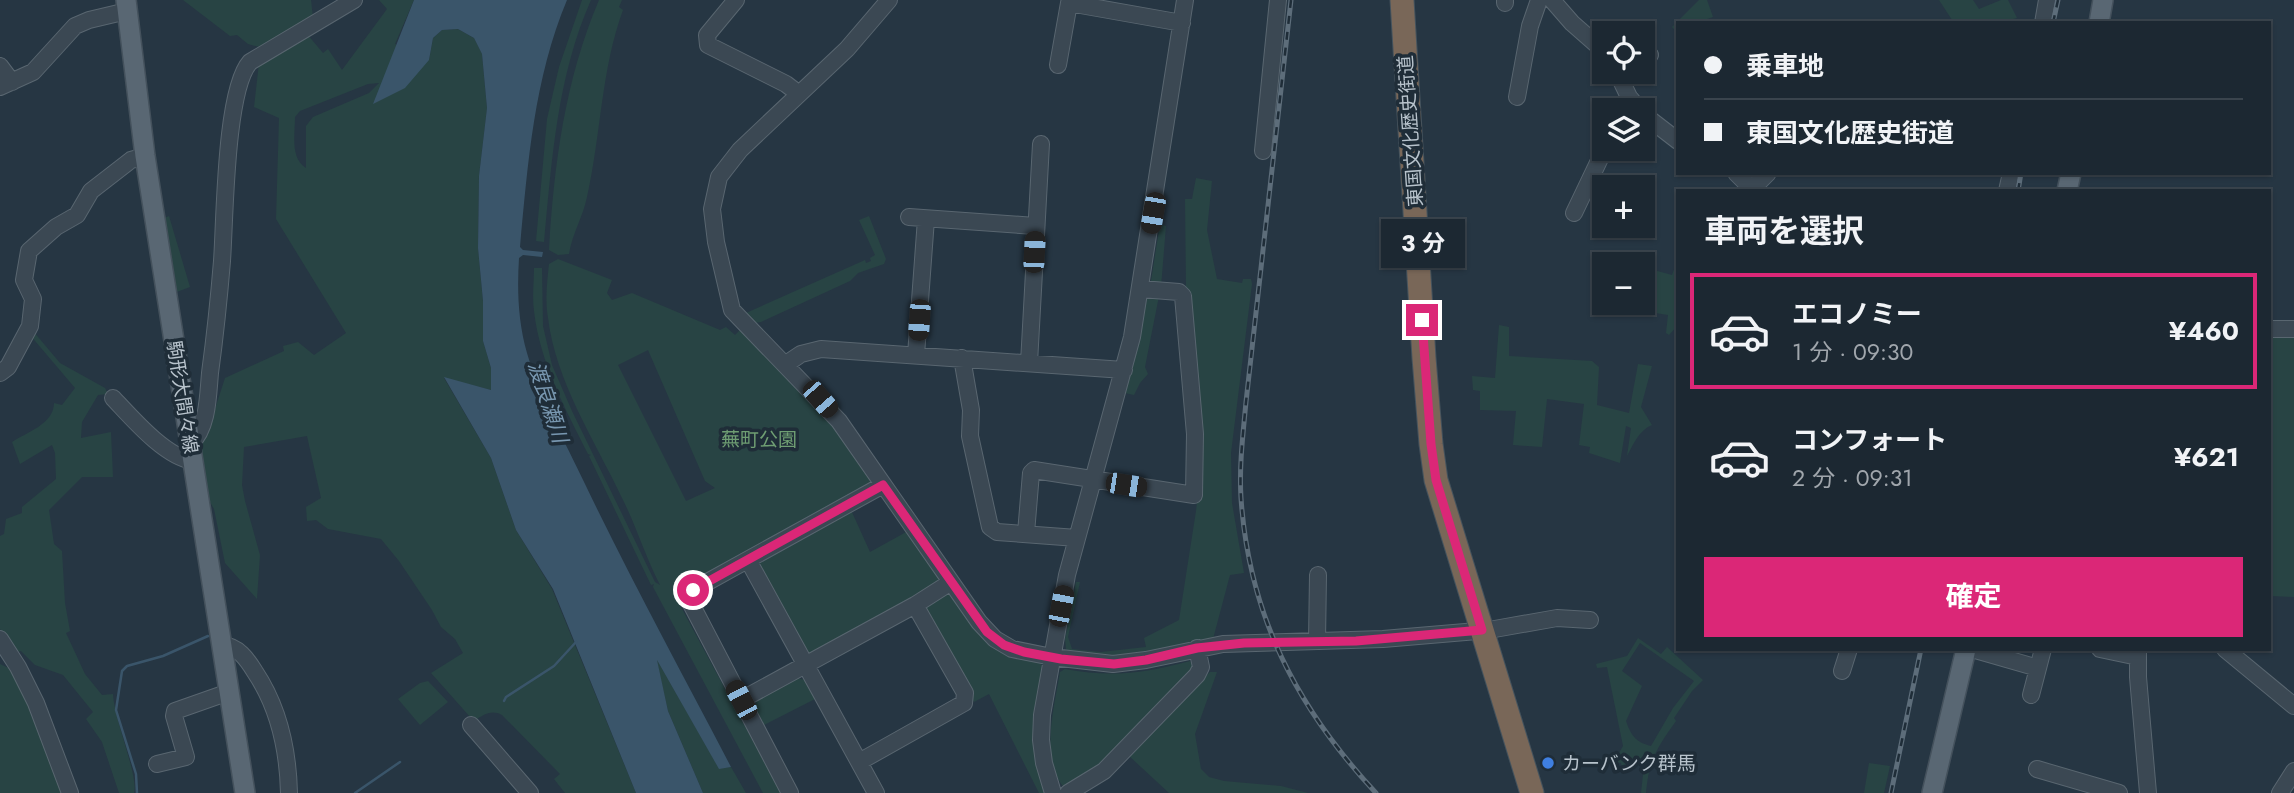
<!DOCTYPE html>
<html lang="ja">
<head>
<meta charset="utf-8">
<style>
  body { margin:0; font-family:Jost,"Noto Sans JP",sans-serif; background:#25303a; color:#f1f3f6; height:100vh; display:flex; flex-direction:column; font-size:26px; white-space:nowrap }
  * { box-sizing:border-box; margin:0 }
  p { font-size:23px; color:#a0a6ac }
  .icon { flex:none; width:38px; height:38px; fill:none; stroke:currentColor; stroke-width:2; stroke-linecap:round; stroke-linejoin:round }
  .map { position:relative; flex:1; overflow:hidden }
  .side { position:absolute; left:1676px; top:189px; width:595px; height:462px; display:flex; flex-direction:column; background:#1c2832; border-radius:0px; box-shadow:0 2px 5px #0004,0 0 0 2px #3a444d }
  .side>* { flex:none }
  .guide { position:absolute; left:1676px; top:21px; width:595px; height:154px; border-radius:0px; box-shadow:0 2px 5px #0004,0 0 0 2px #3a444d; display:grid; align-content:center; height:154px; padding:0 28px; background:#1c2832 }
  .fabs { position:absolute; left:1592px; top:21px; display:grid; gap:14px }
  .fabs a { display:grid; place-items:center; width:63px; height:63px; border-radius:0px; background:#1c2832; box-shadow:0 2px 5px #0004,0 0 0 2px #3a444d; font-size:35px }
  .end { position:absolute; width:32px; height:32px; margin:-16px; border:9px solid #db2777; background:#fff; box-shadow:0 0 0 4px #fff }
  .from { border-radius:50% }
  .bubble { position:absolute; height:49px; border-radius:0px; background:#1c2832; box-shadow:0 2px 5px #0004,0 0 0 2px #3a444d; font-size:23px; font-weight:700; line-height:49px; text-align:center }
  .car { position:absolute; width:21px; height:42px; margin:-21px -10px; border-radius:9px; box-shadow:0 0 5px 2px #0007; background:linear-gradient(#222 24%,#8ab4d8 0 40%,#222 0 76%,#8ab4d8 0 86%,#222 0) }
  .guide b { display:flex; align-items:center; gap:24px; height:66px; font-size:26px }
  .guide b+b { border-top:2px solid #3a444d }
  .guide i { width:18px; height:18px; background:#f1f3f6 }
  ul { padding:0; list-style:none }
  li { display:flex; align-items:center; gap:21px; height:116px; margin:0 14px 10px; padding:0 14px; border:4px solid transparent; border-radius:0px }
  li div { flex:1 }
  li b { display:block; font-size:26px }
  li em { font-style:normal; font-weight:700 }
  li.selected { border-color:#db2777 }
  li>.icon { width:63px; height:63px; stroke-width:1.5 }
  h2 { padding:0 28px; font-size:32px; line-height:84px }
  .cta { display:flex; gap:14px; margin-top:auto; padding:14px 28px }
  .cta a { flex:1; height:80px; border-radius:0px; background:#db2777; color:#fff; font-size:28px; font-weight:700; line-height:80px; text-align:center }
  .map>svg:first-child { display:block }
</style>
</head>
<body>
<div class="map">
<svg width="2294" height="793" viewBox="0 0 2294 793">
  <rect width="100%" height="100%" fill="#263643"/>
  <path fill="#284444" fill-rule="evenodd" d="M183 0H311L313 18 263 48 248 44 237 35 230 36Z
    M379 0H414L395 44 429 60 433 38 442 30 458 29 474 38 482 54 487 108 479 176 478 248 483 301V341L491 368V390L444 378 491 458 516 530 552 589 636 793H565L554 779 560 774 502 715C491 709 483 715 474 721L471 718 431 673 463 653 455 639 441 627 432 610 399 561 381 539 328 529 316 520 307 521 306 507 321 498 307 436 244 447 242 485 245 501 260 555 257 599 225 563 214 509 207 497 200 452 209 415H213L225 378 284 351 283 346 298 342 314 355 346 333 276 219 279 118 254 107 259 63 307 34 323 53 328 49 342 70 387 9ZM379 83 369 93 313 117 306 126V168C290 158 295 135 295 117L300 111 368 84Z
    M582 0H591C557 77 552 159 544 242L536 241 547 119 559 67Z
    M599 0H622L619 7 623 10C601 70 601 135 587 197 583 217 572 234 569 254L558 255 549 250C554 164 565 80 599 0Z
    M1699 0H1707L1713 17 1695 23H1678L1677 33 1672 27Z
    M1939 0H1973L1979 9 2001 0H2008L2017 18 1998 23H1954Z
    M1196 178 1212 181 1207 230 1217 279 1242 283 1243 279H1251L1252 284 1231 453 1232 503 1244 573 1230 575 1213 639 1127 656 1069 652 1066 649 1065 639 1076 582H1080L1068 637 1072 649 1101 652 1146 647 1144 638 1179 620 1196 511 1200 474 1186 288 1185 199H1192Z
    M169 216 190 287 174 293 162 219Z
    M869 216 886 259 884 264 858 273 850 281 761 322 755 323 746 313 865 260 866 263 871 261 870 258 875 255 859 220Z
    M1160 224 1166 226 1161 287H1150Z
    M1601 256 1632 264H1605V303H1643V267L1672 275 1678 258V325L1669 335 1666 333 1668 315 1599 304Z
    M558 259 612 280 607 293 612 300 632 293 720 330 726 327 735 335 740 330 822 409 873 479 871 486 674 594 781 793H763L653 587 654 584 651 585 589 456 591 455 588 454C565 408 540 363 534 311 532 297 534 282 534 268H542L543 326 552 365 572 411 655 582 660 585C645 556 636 525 621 496 594 439 556 382 548 318 545 300 547 282 549 264ZM648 350 705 481 715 488 686 501 618 365Z
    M1148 295 1159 296 1145 367 1148 374 1140 383 1134 395 1125 393Z
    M1499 325 1509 327V356L1592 361 1599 367 1597 405 1629 413 1638 364 1652 366 1641 407 1652 425C1639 430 1633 445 1627 456L1631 428 1626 426 1620 463 1589 453 1590 447 1579 445 1584 404 1547 399 1542 447 1513 445 1516 411 1480 410V391L1473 390 1472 376 1495 378Z
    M33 331 60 363 105 388 108 394 98 395 82 422 81 438 111 432 113 477H82L49 510 54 544 62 551 65 603 70 631 66 633 85 674 102 695 113 694C114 719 139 777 134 793H119L102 742 86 719 93 712 63 675 35 665 21 651 14 653 0 629V536L4 534 6 519 22 513V507L56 479 55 453 52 445 20 464 12 442C27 432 54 424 54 403L62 405 75 388 30 335Z
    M2270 336 2294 337V597L2270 596Z
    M851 510 870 552 908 531 940 576 939 584 812 654 805 652 759 567 761 560Z
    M946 593 953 596 979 632 1038 660 1044 668 1045 793H1039L989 694 974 702 925 612 926 604Z
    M1638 638 1661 654 1667 647 1703 680 1692 691 1674 718 1676 721C1656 749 1649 760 1646 793H1641L1644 765 1622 768 1621 763 1613 762 1612 755 1619 753 1623 746 1607 667 1597 668 1596 664 1627 656ZM1640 643 1694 681 1673 708 1651 746C1635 742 1631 735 1626 721L1642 686 1622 671Z
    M656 658 719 768 731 767 746 793H703L668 711Z
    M1190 661 1195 669 1099 767 1065 787 1062 785C1040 757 1055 704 1060 672L1065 669C1112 678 1145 673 1190 661Z
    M0 664 17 672 65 793H0Z
    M1210 672H1217L1195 734 1201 769 1209 777 1224 781 1281 786 1308 793H1169L1128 755Z
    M797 678 805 680 815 699 764 725 755 708 756 701Z
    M428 681 448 702 420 725 398 699 420 683Z
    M1869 763 1890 766 1884 793H1864Z"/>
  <path fill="#3a556a" d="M414 0H567C534 79 528 162 520 247L523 250 543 252 542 257 523 255 519 258C517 290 518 322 527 353 540 399 565 441 585 484 631 580 682 673 731 767L719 769 657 660 668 711 703 793H636L553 589 516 530 491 458 444 377 491 390V368L483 341V301L478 248 479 176 487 108 482 54 474 38 458 29 442 30 433 38 429 60 405 88 373 104Z"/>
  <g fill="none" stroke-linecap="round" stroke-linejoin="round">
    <path stroke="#3a556a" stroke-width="2.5" d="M504 701 506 697 554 666 576 642
      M137 793 136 774 116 710 122 671 127 666 163 656 208 636
      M355 793 400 762"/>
    <g stroke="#596670" stroke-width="18">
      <path id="minor" d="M736 0 707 35 708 45 786 84 799 94
        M889 0 847 49 740 150 719 177 712 209 716 242 732 310 839 421 979 622 995 639 1012 649 1052 657 1113 664 1146 660 1223 644 1383 639 1489 630 1557 618 1590 620
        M1505 0V3
        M1552 0 1572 23 1605 52
        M2043 23 2047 0
        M1643 59 1650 55
        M1058 65 1069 3 1182 23
        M0 66 12 82
        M1617 72 1629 97 1640 110
        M0 87 33 72 75 26 89 20 127 11
        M1517 97 1530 26 1539 0
        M1643 114 1678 141
        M1263 151 1278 0
        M1736 173 1754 191
        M1752 189 1768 173
        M2007 191 2011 173
        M1574 213 1605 148
        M909 217 1035 226
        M2270 329H2294
        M916 355 926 219
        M962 358 971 410 970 436 990 527 997 532 1077 538
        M1029 363 1041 144
        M786 364 801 354 821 349 1124 370
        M0 373 8 367 30 326 33 299 24 280 29 251 56 227 77 215 91 191 131 160 145 156
        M113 398C132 418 165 457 193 461
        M191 443C208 428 208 395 210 373 215 336 219 298 222 261 225 220 225 90 250 62L354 0
        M1026 533 1031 473 1034 470 1194 495 1195 434 1183 296 1179 292 1141 289
        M748 560 876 793
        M0 639 18 667 36 703 70 793
        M1317 641 1318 575
        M222 645C238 646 247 659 255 672 279 708 288 749 289 793
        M1972 649 2038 668
        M2100 649 2138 657
        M2138 649V677L2148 793
        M2225 649 2294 706
        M1842 671 1849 649
        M2031 695 2043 649
        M741 700 915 605 951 582
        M471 725 530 793
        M859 762 964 703 965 693 915 605
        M157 764 186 757 174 716 175 711 229 692
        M2037 769 2119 793
        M790 793 688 598 693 590 883 485
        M1053 793 1044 763 1041 740 1042 715 1067 575 1132 337 1185 0
        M1068 793 1104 771 1197 675 1201 667 1197 648
        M2280 793 2294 771"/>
    </g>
    <g stroke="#44515c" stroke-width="22">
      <path id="major" d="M126 0 145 156 245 793
        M2099 23 2103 0
        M2067 191 2071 173
        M1932 793 1966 649"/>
    </g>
    <g stroke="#45535d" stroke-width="25">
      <path id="highway" d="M1402 0 1424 358 1431 444 1436 480 1532 793"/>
    </g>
    <use href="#minor" stroke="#3b4853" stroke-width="16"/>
    <use href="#major" stroke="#596773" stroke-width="19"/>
    <use href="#highway" stroke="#796758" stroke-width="23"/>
    <g stroke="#5d6d7a" stroke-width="5">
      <path id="rail" d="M1291 0 1246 402C1243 434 1239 466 1241 498 1249 616 1297 708 1376 793
        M2053 23 2058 0
        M2018 191 2021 173
        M1891 793 1921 649"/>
    </g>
    <use href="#rail" stroke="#1f2d38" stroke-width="2.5" stroke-dasharray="8" stroke-linecap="butt"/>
  </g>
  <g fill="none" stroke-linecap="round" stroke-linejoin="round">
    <path stroke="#db2777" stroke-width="9" d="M693 590 883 485 987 632 1004 645 1024 652 1061 659 1114 664 1146 660 1197 648 1244 643 1356 641 1482 630 1436 480 1431 444 1422 320"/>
  </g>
  <circle fill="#3f7fe0" stroke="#1f2d38" stroke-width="2.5" cx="1548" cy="763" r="7"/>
  <g text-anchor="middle" stroke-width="7" stroke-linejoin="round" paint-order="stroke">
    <g font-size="19" fill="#b8c3cc" stroke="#1f2d38">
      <text transform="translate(1410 131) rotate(-94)" y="7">東国文化歴史街道</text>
      <text transform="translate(183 397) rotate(81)" y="7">駒形大間々線</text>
    </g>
    <g font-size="19" fill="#6f9e73" stroke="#1f2d38">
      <text x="759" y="446">蕪町公園</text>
    </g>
    <g font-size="19" fill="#b8c3cc" stroke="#1f2d38" text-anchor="start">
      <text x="1562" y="770">カーバンク群馬</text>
    </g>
    <g font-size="21" font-style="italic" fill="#7897b0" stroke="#1f2d38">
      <text transform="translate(548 402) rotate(72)" y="7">渡良瀬川</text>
    </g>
  </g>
</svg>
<div class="fabs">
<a><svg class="icon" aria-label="locate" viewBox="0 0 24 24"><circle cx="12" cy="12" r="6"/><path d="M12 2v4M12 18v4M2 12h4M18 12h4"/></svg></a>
<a><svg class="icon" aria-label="layers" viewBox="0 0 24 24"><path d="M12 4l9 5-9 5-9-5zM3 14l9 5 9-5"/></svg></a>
<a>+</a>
<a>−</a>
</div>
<i class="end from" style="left:693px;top:590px"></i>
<i class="end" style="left:1422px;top:320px"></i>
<div class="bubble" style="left:1381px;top:219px;width:84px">3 分</div>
<i class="car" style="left:1153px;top:213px;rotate:190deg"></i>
<i class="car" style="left:1034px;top:252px;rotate:3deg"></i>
<i class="car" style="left:919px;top:320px;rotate:184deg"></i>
<i class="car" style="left:820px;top:399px;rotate:139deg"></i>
<i class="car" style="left:1126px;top:485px;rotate:99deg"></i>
<i class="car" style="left:1061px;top:606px;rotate:11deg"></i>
<i class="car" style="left:741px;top:700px;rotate:332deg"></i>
<div class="guide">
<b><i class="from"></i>乗車地</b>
<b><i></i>東国文化歴史街道</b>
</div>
<section class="side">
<h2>車両を選択</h2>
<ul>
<li class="selected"><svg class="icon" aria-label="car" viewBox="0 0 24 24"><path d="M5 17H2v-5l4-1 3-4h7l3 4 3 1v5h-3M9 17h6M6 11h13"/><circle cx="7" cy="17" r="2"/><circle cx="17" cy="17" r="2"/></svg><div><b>エコノミー</b><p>1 分 · 09:30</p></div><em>¥460</em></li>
<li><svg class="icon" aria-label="car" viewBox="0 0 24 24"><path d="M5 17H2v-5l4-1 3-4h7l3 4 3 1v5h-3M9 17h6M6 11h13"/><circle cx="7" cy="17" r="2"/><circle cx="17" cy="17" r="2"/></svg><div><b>コンフォート</b><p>2 分 · 09:31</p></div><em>¥621</em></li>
</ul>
<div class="cta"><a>確定</a></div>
</section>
</div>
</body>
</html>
